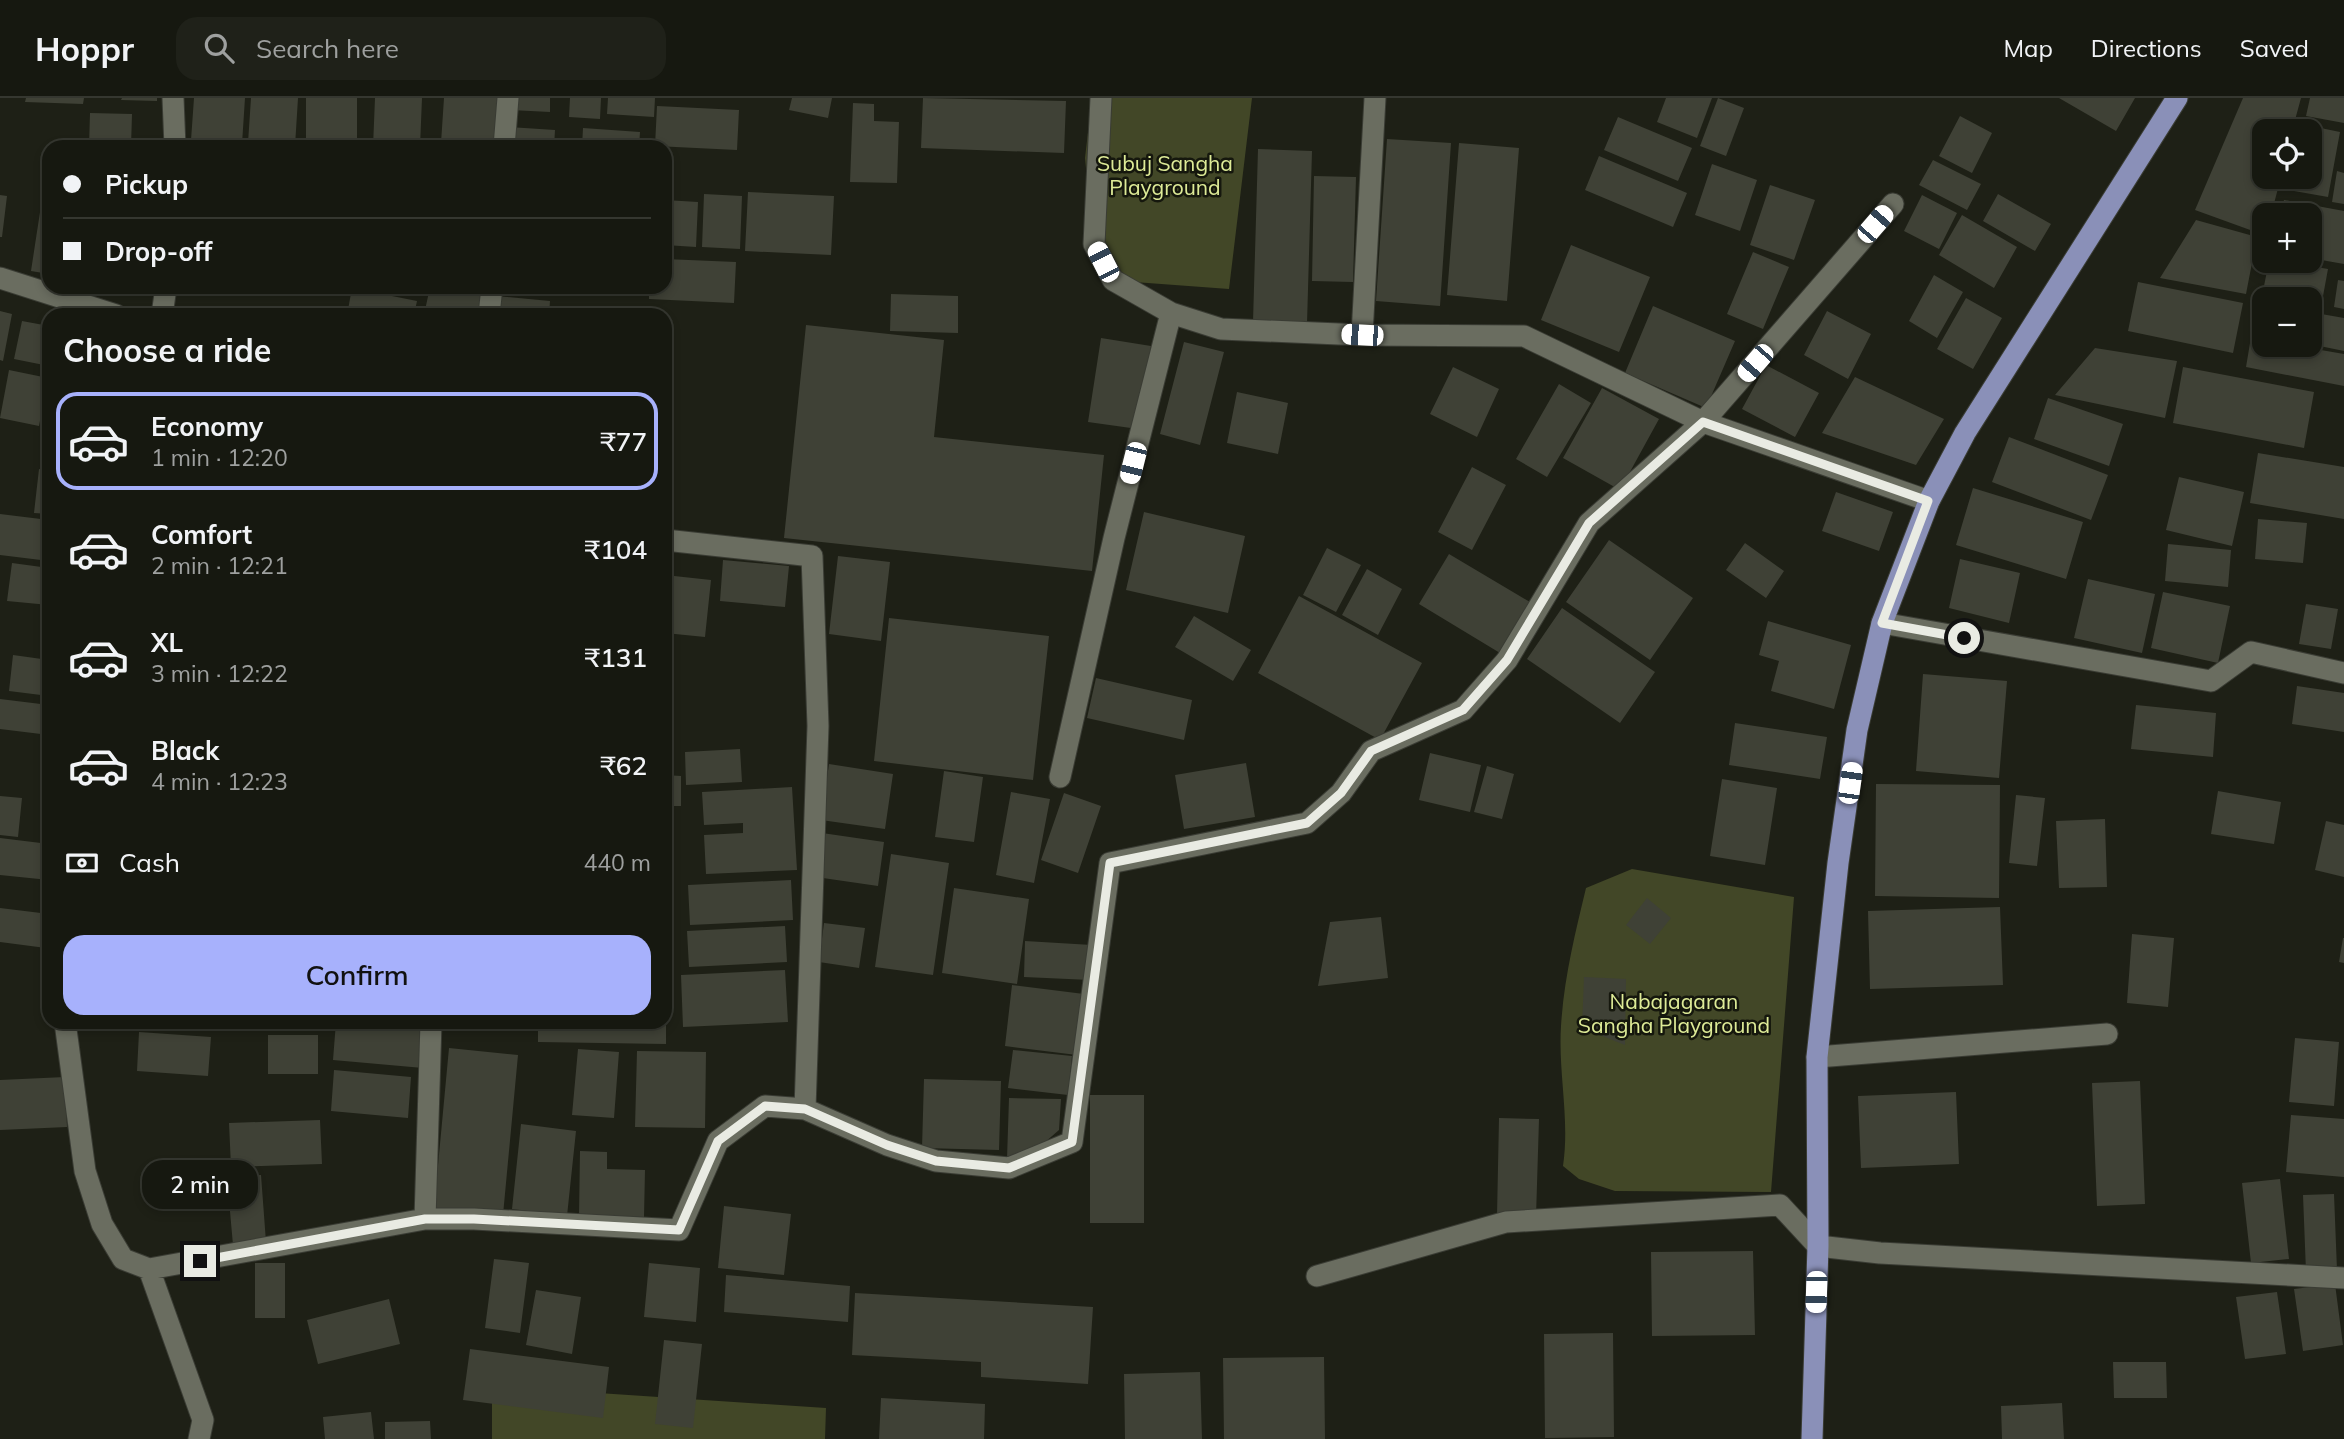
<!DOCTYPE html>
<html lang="en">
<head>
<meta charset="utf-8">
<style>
  body { margin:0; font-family:Mulish,sans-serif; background:#1f2119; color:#f1f3f6; height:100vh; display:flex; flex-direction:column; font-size:26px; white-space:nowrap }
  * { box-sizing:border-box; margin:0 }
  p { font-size:23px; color:#9ea09f }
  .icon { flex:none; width:38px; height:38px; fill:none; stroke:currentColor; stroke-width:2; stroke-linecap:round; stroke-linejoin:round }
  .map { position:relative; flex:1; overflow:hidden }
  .side { position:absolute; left:42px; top:210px; width:630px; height:721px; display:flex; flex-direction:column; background:#161810; border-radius:21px; box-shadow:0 4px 10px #0003,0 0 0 2px #353730 }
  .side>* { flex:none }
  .banner { position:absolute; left:42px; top:42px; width:630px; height:154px; border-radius:21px; box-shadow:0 4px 10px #0003,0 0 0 2px #353730; display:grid; align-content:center; height:154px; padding:0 21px; background:#161810 }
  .controls { position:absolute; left:2252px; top:21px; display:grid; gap:14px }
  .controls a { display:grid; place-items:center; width:70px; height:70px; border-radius:14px; background:#161810; box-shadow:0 4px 10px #0003,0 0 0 2px #353730; font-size:35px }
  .end { position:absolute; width:32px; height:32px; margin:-16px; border:9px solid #e9ebe3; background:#111; box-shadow:0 0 0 4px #111 }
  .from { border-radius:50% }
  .bubble { position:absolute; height:49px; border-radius:21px; background:#161810; box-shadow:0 4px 10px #0003,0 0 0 2px #353730; font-size:23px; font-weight:600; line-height:49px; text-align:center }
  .car { position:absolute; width:21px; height:42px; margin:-21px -10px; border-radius:9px; box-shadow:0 0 5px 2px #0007; background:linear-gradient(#fff 24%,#345 0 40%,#fff 0 76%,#345 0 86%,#fff 0) }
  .banner b { display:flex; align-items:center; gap:24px; height:66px; font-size:26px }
  .banner b+b { border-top:2px solid #353730 }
  .banner i { width:18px; height:18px; background:#f1f3f6 }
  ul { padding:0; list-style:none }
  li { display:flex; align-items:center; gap:21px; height:98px; margin:0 14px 10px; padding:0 7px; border:4px solid transparent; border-radius:21px }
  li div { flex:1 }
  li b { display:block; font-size:26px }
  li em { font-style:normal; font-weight:600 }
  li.selected { border-color:#a7b1fc }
  li>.icon { width:63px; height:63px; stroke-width:1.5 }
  h2 { padding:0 21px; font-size:32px; line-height:84px }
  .pay { display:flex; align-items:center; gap:18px; height:77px; padding:0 21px; font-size:26px }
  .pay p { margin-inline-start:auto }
  .button { display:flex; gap:14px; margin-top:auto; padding:14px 21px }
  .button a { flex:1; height:80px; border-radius:21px; background:#a7b1fc; color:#111; font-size:28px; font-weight:600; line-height:80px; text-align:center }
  header { display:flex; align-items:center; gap:42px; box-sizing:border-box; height:98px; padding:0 35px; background:#161810; border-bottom:2px solid #353730 }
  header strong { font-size:33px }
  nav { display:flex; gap:38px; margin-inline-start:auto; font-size:24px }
  .search { width:490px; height:63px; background:#1f2119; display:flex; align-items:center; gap:18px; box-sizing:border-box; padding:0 24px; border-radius:21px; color:#9ea09f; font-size:26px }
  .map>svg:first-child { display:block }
</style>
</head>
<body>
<header>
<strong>Hoppr</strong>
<div class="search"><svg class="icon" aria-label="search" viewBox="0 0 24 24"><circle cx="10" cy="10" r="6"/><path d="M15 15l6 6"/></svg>Search here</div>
<nav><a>Map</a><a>Directions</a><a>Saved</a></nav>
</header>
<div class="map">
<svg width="2344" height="1341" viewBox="0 0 2344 1341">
  <rect width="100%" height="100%" fill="#1e2016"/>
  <path fill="#424727" d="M1092 0H1252L1229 191 1107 182 1095 163 1085 60Z
    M1632 771 1794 799 1771 1094 1615 1093 1579 1081 1563 1068C1570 1021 1558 975 1561 928 1564 880 1575 836 1586 790Z
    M492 1288 826 1310 825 1341H492Z"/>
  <path fill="#3f4136" d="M26 0H84L83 6 25 4Z
    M122 0H157V3L121 2Z
    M194 0H245L242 46 191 42Z
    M251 0H298L295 48 248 45Z
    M306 0H357V49H306Z
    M375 0H422L420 49H373Z
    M444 0H503L500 49 441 45Z
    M512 0H550V14L511 12Z
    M570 0H601L600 21 569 19Z
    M608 0H655L654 19 607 16Z
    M792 0H832L828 20 789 12Z
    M923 0 1066 3 1064 55 921 50Z
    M1666 0H1712L1697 40 1657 24Z
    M1718 0 1744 10 1726 58 1700 48Z
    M2059 0H2135L2116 33Z
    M2243 0H2301L2292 33H2264V79H2281L2271 117H2264V137L2195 112Z
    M2310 0H2344V25L2306 18Z
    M853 5 874 6V23L899 24 897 85 850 84Z
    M657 8 739 12 737 52 655 48Z
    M90 15 132 16 131 49H89Z
    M1960 18 1992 35 1972 75 1939 58Z
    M1618 19 1692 50 1678 83 1604 52Z
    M2306 27 2340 34 2328 99 2294 93 2296 79H2310V33H2305Z
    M509 29 555 32 554 49H508Z
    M583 30 640 34 639 49H582Z
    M1387 41 1451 45 1440 208 1376 203Z
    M1459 45 1519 50 1507 203 1447 197Z
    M1258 51 1312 53 1307 226 1253 224Z
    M1599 58 1687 95 1673 129 1585 92Z
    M1933 62 1981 86 1967 112 1919 87Z
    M1712 66 1757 82 1740 133 1695 117Z
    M2337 73 2344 75V106L2332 104Z
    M1314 78 1356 79 1353 184 1312 183Z
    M1770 87 1815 102 1794 162 1750 147Z
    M748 94 834 98 831 157 745 153Z
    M704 96 742 98 740 151 702 149Z
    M1998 96 2051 126 2035 153 1983 123Z
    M0 97 7 98 2 139H0Z
    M1922 97 1957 115 1939 151 1904 133Z
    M42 101 49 102V176L31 173Z
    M665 102 698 104 696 149 665 147Z
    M2284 102 2344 113V166L2310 160V117H2281Z
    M1962 117 2017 149 1994 190 1939 157Z
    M2196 122 2257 139 2246 196 2160 180Z
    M1571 147 1650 179 1619 254 1541 222Z
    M1753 154 1789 169 1763 231 1727 216Z
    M665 161 736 164 734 205 649 201V189H665Z
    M2269 163H2282L2328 171 2321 209 2310 207V201H2281L2262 198Z
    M1934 177 1963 194 1937 240 1909 223Z
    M2338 182 2344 183V211L2334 209Z
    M2138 184 2243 205 2233 255 2128 233Z
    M381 189H420L419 198Z
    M430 189H447L483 197 479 217H424Z
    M508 189H564V194L508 191Z
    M577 189H629V195L577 192Z
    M352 190 417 203 414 217H347Z
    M891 196 958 198V235L890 233Z
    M496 198 550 203 549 217H494Z
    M1966 200 2002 220 1973 271 1937 251Z
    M2263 203H2264V238L2257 236Z
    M1653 208 1735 243 1706 310 1625 275Z
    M178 210 206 216 205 217H177Z
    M0 213 12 216 3 263 0 262Z
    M1827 213 1871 236 1848 281 1804 257Z
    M2310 214 2344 220V253L2310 246Z
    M22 223 49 228V268L14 261Z
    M806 227 944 242 934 339 1104 357 1092 473 784 440Z
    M2251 239 2264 241V247H2292L2344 256V288L2246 269Z
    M1101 240 1151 248 1138 331 1088 324Z
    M1184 244 1224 254 1200 347 1160 336Z
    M2095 250 2177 263 2165 320 2055 297Z
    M1766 267 1819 295 1795 339 1742 311Z
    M1453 269 1499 291 1477 339 1430 316Z
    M2183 269 2314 294 2304 350 2173 325Z
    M9 272 48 280 39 328 0 320Z
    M1855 279 1944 321 1916 367 1822 335Z
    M1559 286 1591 305 1547 379 1516 361Z
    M1602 290 1659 321 1620 392 1563 360Z
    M1237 294 1288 305 1278 356 1227 345Z
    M2048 300 2123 326 2109 368 2034 341Z
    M2009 339 2108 377 2091 422 1992 384Z
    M2258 355 2344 369V421L2250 405Z
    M1472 369 1506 387 1472 452 1438 434Z
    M39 371 49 373V416L34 415Z
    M2179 379 2244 394 2232 448 2166 432Z
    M1973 390 2083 424 2066 481 1956 447Z
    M1836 394 1893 414 1879 453 1822 433Z
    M1144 414 1245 438 1228 515 1126 492Z
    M0 416 49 422V463L0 457Z
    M2258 421 2307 425 2303 465 2255 461Z
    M1609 442 1693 500 1650 562 1566 504Z
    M1745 445 1784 473 1766 500 1726 472Z
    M2168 446 2231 452 2228 489 2165 483Z
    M1327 450 1361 467 1336 514 1303 497Z
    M1449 456 1530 504 1500 555 1419 506Z
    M838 458 890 464 881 543 829 536Z
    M1960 461 2020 475 2009 525 1949 510Z
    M723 462 789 468 785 509 720 503Z
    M12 465 49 470V507L7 503Z
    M1367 471 1402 491 1378 537 1342 517Z
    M665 477 711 482 705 539 665 535Z
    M2088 481 2155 496 2142 555 2074 540Z
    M2163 494 2230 508 2218 565 2151 550Z
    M1299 498 1422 565 1380 642 1258 575Z
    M2306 506 2338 511 2331 551 2299 546Z
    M1562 510 1655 574 1620 625 1527 561Z
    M1194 518 1251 552 1233 583 1175 549Z
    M889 520 1049 538 1033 682 874 663Z
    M1768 523 1851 547 1834 611 1771 593 1779 563 1759 557Z
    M13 557 49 562V598L9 593Z
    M1923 576 2007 583 1999 680 1916 673Z
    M1096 580 1192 602 1184 642 1087 620Z
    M2297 588 2344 595V634L2292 626Z
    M0 601 49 607V637L0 631Z
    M2136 607 2216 615 2213 659 2131 651Z
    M1735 625 1827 639 1820 681 1729 667Z
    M740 651 742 684 686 687 685 654Z
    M1430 655 1481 667 1470 714 1419 702Z
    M1246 665 1255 719 1184 731 1175 677Z
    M829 666 893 676 885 731 821 722Z
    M1487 668 1514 676 1502 721 1474 714Z
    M944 673 983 679 974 744 935 739Z
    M665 677 681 678V708H665Z
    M1722 681 1777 690 1765 767 1710 758Z
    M1876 686 2000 687 1999 800 1875 798Z
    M792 689 797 772 706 776 704 737 743 735V725L704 727 702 694Z
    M2218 693 2281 704 2274 746 2211 736Z
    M1011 694 1050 701 1034 785 996 777Z
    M1064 695 1101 708 1078 775 1041 762Z
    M2016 697 2045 700 2037 768 2009 765Z
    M0 698 22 700 18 739 0 737Z
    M2105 721 2107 789 2059 790 2056 723Z
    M2326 723 2344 727V779L2315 772Z
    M822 735 884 744 878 788 816 779Z
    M0 740 49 746V782L0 777Z
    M891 756 949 765 933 877 875 869Z
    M791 782 793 822 690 827 688 787Z
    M954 790 1029 801 1017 886 942 875Z
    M1647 800 1671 820 1650 846 1626 827Z
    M2000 809 2003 887 1870 891 1868 813Z
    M0 810 49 816 46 850 0 844Z
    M1381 819 1388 880 1318 888 1330 824Z
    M824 825 865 830 859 870 819 864Z
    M785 828 787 864 689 869 687 833Z
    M2132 836 2174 840 2168 909 2127 905Z
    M2343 840H2344V865L2339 864Z
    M1025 843 1092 847 1090 882 1024 879Z
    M785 872 788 924 683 929 681 877Z
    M1584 879 1626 881 1625 947 1582 930Z
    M1012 887 1084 896 1077 957 1005 948Z
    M242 924H297L296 931 242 926Z
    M336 924 426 925 423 970 333 962Z
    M538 924H666V946L538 944Z
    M139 934 211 939 208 978 137 973Z
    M268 937H318V976H268Z
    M2295 940 2339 944 2334 1008 2289 1004Z
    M449 950 518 957 503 1117 434 1110Z
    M578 951 619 954 614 1020 572 1017Z
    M1013 952 1072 958 1068 997 1008 990Z
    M637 953 706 954 705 1030 635 1029Z
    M334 972 411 979 408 1020 331 1013Z
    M65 979 67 1029 0 1032V982Z
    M924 981 1001 983 999 1052 922 1050Z
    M2140 983 2145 1106 2097 1108 2092 985Z
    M1956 994 1959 1066 1861 1070 1858 998Z
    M1090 997H1144V1125H1090Z
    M1009 1000 1061 1001 1059 1032 1036 1052 1007 1061Z
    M2291 1017 2344 1021V1079L2286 1074Z
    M1499 1020 1539 1021 1536 1119 1497 1118Z
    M320 1022 322 1066 231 1069 229 1025Z
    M521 1026 576 1033 567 1118 512 1111Z
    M580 1053 607 1054V1071L645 1072 644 1119 579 1118Z
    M261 1077 266 1144 233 1147 227 1080Z
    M2280 1081 2289 1161 2251 1165 2242 1085Z
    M2334 1096 2337 1172 2306 1174 2303 1097Z
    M724 1108 791 1116 784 1177 718 1170Z
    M1753 1153 1755 1237 1652 1238 1651 1154Z
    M494 1161 529 1165 520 1235 485 1230Z
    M255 1165H285V1220H255Z
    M649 1165 700 1170 696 1224 644 1219Z
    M726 1177 850 1188 848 1224 724 1214Z
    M2335 1186 2343 1247 2303 1253 2294 1191Z
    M536 1192 581 1199 572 1256 526 1247Z
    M2277 1194 2286 1256 2245 1261 2236 1199Z
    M855 1195 1093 1209 1088 1286 981 1279V1264L852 1257Z
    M389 1201 400 1246 318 1266 307 1222Z
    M1613 1235 1614 1339 1545 1340 1544 1236Z
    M664 1242 702 1246 693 1330 655 1326Z
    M470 1251 609 1269 603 1320 463 1302Z
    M1324 1259 1325 1341H1224L1223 1260Z
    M2113 1264H2166L2167 1300H2114Z
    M1200 1274 1202 1341H1125L1124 1276Z
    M881 1300 985 1306 984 1341H879Z
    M2062 1305 2064 1341H2002L2001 1308Z
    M371 1314 374 1341H325L323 1319Z
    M430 1323 431 1341H385V1324Z"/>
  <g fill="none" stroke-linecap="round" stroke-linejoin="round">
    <g stroke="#3a3c34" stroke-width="23">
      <path id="minor" d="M173 0 175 49
        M1101 0 1094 146 1113 182 1171 215 1221 231 1362 237 1524 238 1703 324 1929 403
        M504 49 508 0
        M0 180 116 217
        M162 217 166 189
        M489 217 492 189
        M1362 237 1375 0
        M665 442 812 458 818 628 805 1011
        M1882 525 2211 583 2251 554 2344 575
        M1060 679 1114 440 1171 215
        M65 924 85 1073 102 1126 123 1161 149 1171 425 1121H474L679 1132 718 1043 765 1008 805 1011 887 1047 936 1063 1009 1070 1072 1044 1110 765 1307 725 1341 695 1371 653 1463 612 1507 562 1589 425 1703 324 1893 106
        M1817 959 2107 936
        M425 1121 431 924
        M149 1171 203 1322 199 1341
        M1317 1178 1506 1124 1780 1107 1818 1148 1880 1155 2344 1180"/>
    </g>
    <g stroke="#3a3c34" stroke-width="23">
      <path id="major" d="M1812 1341 1818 1148 1817 959 1838 765 1857 632 1882 525 1929 403 1965 335 2177 0"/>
    </g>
    <use href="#minor" stroke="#6a6d60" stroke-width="21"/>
    <use href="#major" stroke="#8a90b8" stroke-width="21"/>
  </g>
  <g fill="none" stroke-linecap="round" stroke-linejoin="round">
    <path stroke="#e9ebe3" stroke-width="9" d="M200 1163 425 1121H474L679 1132 718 1043 765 1008 805 1011 887 1047 936 1063 1009 1070 1072 1044 1110 765 1307 725 1341 695 1371 653 1463 612 1507 562 1589 425 1703 324 1928 403 1882 525 1964 540"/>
  </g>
  <g text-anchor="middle" stroke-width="5" stroke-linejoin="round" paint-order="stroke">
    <g font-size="21" fill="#deeb97" stroke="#15170d">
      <text x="1165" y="73">Subuj Sangha<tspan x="1165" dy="24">Playground</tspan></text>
      <text x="1674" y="911">Nabajagaran<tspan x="1674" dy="24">Sangha Playground</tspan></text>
    </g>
  </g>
</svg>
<div class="controls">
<a><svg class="icon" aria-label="locate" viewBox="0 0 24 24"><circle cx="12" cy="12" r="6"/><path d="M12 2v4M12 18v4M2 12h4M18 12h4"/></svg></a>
<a>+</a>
<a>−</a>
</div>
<i class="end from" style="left:1964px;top:540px"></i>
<i class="end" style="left:200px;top:1163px"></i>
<div class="bubble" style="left:142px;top:1062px;width:116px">2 min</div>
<i class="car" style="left:1875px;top:126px;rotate:41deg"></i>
<i class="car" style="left:1103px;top:164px;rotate:333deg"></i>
<i class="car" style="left:1362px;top:237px;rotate:273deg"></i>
<i class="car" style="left:1755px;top:265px;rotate:221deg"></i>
<i class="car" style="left:1133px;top:365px;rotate:194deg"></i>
<i class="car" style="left:1850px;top:685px;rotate:8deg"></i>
<i class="car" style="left:1816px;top:1194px;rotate:182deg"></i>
<div class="banner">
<b><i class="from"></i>Pickup</b>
<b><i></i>Drop-off</b>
</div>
<section class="side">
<h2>Choose a ride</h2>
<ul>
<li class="selected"><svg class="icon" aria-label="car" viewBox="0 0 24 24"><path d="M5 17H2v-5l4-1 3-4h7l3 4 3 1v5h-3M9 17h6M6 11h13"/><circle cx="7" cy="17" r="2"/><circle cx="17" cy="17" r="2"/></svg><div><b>Economy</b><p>1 min · 12:20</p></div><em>₹77</em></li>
<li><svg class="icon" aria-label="car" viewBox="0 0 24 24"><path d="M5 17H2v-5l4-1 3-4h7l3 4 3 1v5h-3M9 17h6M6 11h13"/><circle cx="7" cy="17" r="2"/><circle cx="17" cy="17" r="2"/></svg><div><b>Comfort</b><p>2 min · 12:21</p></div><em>₹104</em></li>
<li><svg class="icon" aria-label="car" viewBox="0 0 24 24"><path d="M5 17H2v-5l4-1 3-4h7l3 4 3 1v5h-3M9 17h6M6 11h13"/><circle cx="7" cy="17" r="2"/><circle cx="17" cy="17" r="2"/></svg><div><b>XL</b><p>3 min · 12:22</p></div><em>₹131</em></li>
<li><svg class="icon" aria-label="car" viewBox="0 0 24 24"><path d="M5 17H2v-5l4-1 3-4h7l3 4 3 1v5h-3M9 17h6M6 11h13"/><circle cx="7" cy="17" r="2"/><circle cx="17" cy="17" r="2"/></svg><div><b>Black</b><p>4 min · 12:23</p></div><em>₹62</em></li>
</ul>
<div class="pay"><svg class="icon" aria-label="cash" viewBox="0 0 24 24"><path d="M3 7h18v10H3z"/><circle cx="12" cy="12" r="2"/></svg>Cash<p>440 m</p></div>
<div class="button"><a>Confirm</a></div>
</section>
</div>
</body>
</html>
